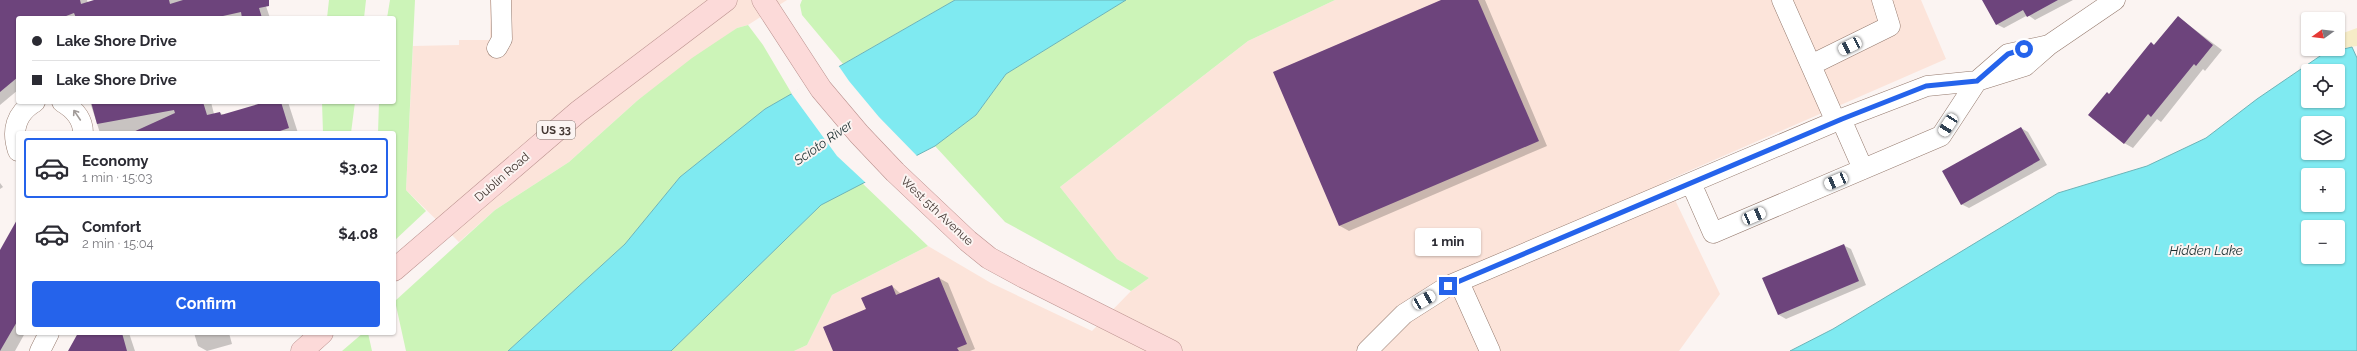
<!DOCTYPE html>
<html lang="en">
<head>
<meta charset="utf-8">
<style>
  body { margin:0; font-family:Raleway,sans-serif; background:#f7f7f7; color:#2b2b33; height:100vh; display:flex; flex-direction:column; font-size:15px; white-space:nowrap }
  * { box-sizing:border-box; margin:0 }
  p { font-size:13px; color:#7c7c81 }
  .icon { flex:none; width:22px; height:22px; fill:none; stroke:currentColor; stroke-width:2; stroke-linecap:round; stroke-linejoin:round }
  .map { position:relative; flex:1; overflow:hidden }
  .sheet { position:absolute; left:16px; top:131px; width:380px; height:204px; display:flex; flex-direction:column; background:#fff; border-radius:4px; box-shadow:0 1px 3px #0004 }
  .sheet>* { flex:none }
  .banner { position:absolute; left:16px; top:16px; width:380px; height:88px; border-radius:4px; box-shadow:0 1px 3px #0004; display:grid; align-content:center; height:88px; padding:0 16px; background:#fff }
  .needle { width:26px; rotate:255deg }
  .fabs { position:absolute; left:2301px; top:12px; display:grid; gap:8px }
  .fabs a { display:grid; place-items:center; width:44px; height:44px; border-radius:4px; background:#fff; box-shadow:0 1px 3px #0004; font-size:20px }
  .end { position:absolute; width:18px; height:18px; margin:-9px; border:5px solid #2563eb; background:#fff; box-shadow:0 0 0 2px #fff }
  .from { border-radius:50% }
  .bubble { position:absolute; height:28px; border-radius:4px; background:#fff; box-shadow:0 1px 3px #0004; font-size:13px; font-weight:700; line-height:28px; text-align:center }
  .car { position:absolute; width:12px; height:24px; margin:-12px -6px; border-radius:5px; box-shadow:0 0 3px 1px #0007; background:linear-gradient(#fff 24%,#345 0 40%,#fff 0 76%,#345 0 86%,#fff 0) }
  .banner b { display:flex; align-items:center; gap:14px; height:38px; font-size:15px }
  .banner b+b { border-top:1px solid #e1e1e2 }
  .banner i { width:10px; height:10px; background:#2b2b33 }
  ul { padding:7px 0 0; list-style:none }
  li { display:flex; align-items:center; gap:12px; height:60px; margin:0 8px 6px; padding:0 8px; border:2px solid transparent; border-radius:4px }
  li div { flex:1 }
  li b { display:block; font-size:15px }
  li em { font-style:normal; font-weight:700 }
  li.selected { border-color:#2563eb }
  li>.icon { width:36px; height:36px; stroke-width:1.5 }
  .cta { display:flex; gap:8px; margin-top:auto; padding:8px 16px }
  .cta a { flex:1; height:46px; border-radius:4px; background:#2563eb; color:#fff; font-size:16px; font-weight:700; line-height:46px; text-align:center }
  .map>svg:first-child { display:block }
</style>
</head>
<body>
<div class="map">
<svg width="2357" height="351" viewBox="0 0 2357 351">
  <rect width="100%" height="100%" fill="#fbf4f2"/>
  <path fill="#fce4da" d="M490 0H787L748 25 737 28 638 100 569 162 495 210 459 242 406 190 413 46 459 45V40H490Z
    M1335 0H1921L1946 59 1666 181 1720 294 1679 351H794L807 345 832 295 928 246 991 283 1092 331 1131 291 1149 278 1117 259 1060 187 1248 41Z"/>
  <path fill="#ccf4b8" d="M329 0H366L364 18H327Z
    M390 0H415L406 190 426 211 394 241V133H378L379 102H394V18H387Z
    M802 0H955L843 64 802 15 800 5Z
    M1126 0H1335L1248 41 1060 187 1117 259 1149 278 1131 291 1005 222 935 146 976 115 1006 74Z
    M748 25 763 45 792 94 765 109 680 177 625 244 508 351H406L395 301 495 210 569 162 638 100 692 58 737 28Z
    M322 102H355L351 133H323Z
    M862 183 928 246 832 295 807 345 794 351H671L821 205Z
    M363 333H368L372 351H342Z"/>
  <path fill="#f6ecc7" d="M2357 28V46L2338 49V35Z"/>
  <path fill="#7feaf1" stroke="#6db4b8" fill-rule="evenodd" d="M955 0H1126L1006 74 976 115 935 146 821 205 671 351H508L625 244 680 177 765 109Z
    M2352 47 2357 58V351H1790L1833 329 2058 193 2147 166 2206 138 2257 99 2323 54ZM2308 71H2338V101H2308ZM2308 123H2338V153H2308ZM2308 175H2338V205H2308ZM2308 227H2338V257H2308Z"/>
  <path fill="#fbf4f2" d="M838 65 849 81 879 117 918 157 866 183 837 156 791 93Z"/>
  <path fill="#0003" d="M0 0H87L88 3 97 0H264L270 18H18V90L0 105Z
    M1444 0H1485L1547 146 1349 231 1340 226 1275 72Z
    M1983 0H2073L2035 20 2028 15 2004 28 1996 24Z
    M2178 17 2222 50 2205 71 2203 69 2161 122 2157 119 2133 148 2124 143 2110 95Z
    M90 102H211L214 114 220 113 224 115 262 104 261 102H288L298 133H100Z
    M2021 128 2028 132 2047 165 1969 208 1961 204Z
    M0 183 3 187 0 189Z
    M18 220V333H25L15 351H0V252Z
    M1843 245 1851 249 1866 285 1786 319 1779 315 1764 279Z
    M939 278 948 283 975 349 970 351H834L867 310 892 286 901 294Z
    M79 333H129L135 351H69Z
    M194 333H229L232 344 207 351 198 346Z"/>
  <path fill="#6d447c" d="M0 0H80L81 4 94 0H169L170 4 183 0H269V6L259 8 262 18H242L241 12 214 18H76L74 13 61 18H18V77L0 92Z
    M1441 0H1478L1539 141 1339 226 1273 72Z
    M1982 0H2058L2027 17 2023 10 1996 25Z
    M2178 16 2213 45 2196 66 2194 64 2151 117 2148 114 2124 144 2088 115 2107 92 2109 94 2151 42 2154 45Z
    M91 102H203L207 115 220 112 221 115 265 102H281L289 128 274 133H131L175 113 174 110 97 124Z
    M2021 127 2040 160 1961 205 1942 171Z
    M18 218V320L0 351V250Z
    M1844 244 1859 281 1778 315 1762 278Z
    M939 277 967 344 957 348 959 351H833L823 327 866 309 861 298 892 285 896 295Z
    M78 333H122L127 351H68Z"/>
  <g fill="none" stroke-linecap="round" stroke-linejoin="round">
    <g stroke="#94796d" stroke-width="21">
      <path id="minor" d="M1782 0 1836 122
        M497 48 502 39 501 0
        M1811 65 1890 26 1882 0
        M62 102C74 109 83 119 83 133
        M1841 119 1863 169
        M18 151C11 130 16 113 35 102
        M1691 183 1713 233 1941 136 1977 81 2008 54 2049 45
        M1459 282 1490 351
        M40 351 49 333
        M1367 351 1404 314 1448 286 1841 119 1927 86 1977 81 2025 66 2049 45 2115 0"/>
    </g>
    <g stroke="#ba918e" stroke-width="23">
      <path id="major" d="M763 0 821 89 859 134 895 172 968 241 989 258 1024 277 1171 351
        M394 270 578 112 726 0
        M302 351 322 333"/>
    </g>
    <use href="#minor" stroke="#fff" stroke-width="20"/>
    <use href="#major" stroke="#fcdad9" stroke-width="22"/>
  </g>
  <defs><path id="oneway-shaft" d="M-6 0H5M1.5-3L5.5 0L1.5 3" fill="none" stroke-width="1.6" stroke-linecap="round" stroke-linejoin="round"/></defs>
  <use stroke="#a19b98" href="#oneway-shaft" transform="translate(77 115) rotate(-124)"/>
  <g fill="none" stroke-linecap="round" stroke-linejoin="round">
    <path stroke="#2563eb" stroke-width="5" d="M1448 286 1842 119 1926 86 1977 81 2008 54 2024 49"/>
  </g>
  <g text-anchor="middle" stroke-width="4" stroke-linejoin="round" paint-order="stroke">
    <rect fill="#fbf4f2" stroke="#7a706c" stroke-width="1" x="537" y="121" width="38" height="18" rx="3"/>
    <g font-size="11" font-weight="bold" fill="#433732">
      <text x="556" y="134">US 33</text>
    </g>
    <g font-size="12" fill="#433732" stroke="#fbf4f2">
      <text transform="translate(502 177) rotate(-41)" y="4">Dublin Road</text>
      <text transform="translate(937 211) rotate(43)" y="4">West 5th Avenue</text>
    </g>
    <g font-size="13" font-style="italic" fill="#1a2e2f" stroke="#fbf4f2">
      <text transform="translate(823 142) rotate(-35)" y="5">Scioto River</text>
      <text x="2206" y="255">Hidden Lake</text>
    </g>
  </g>
</svg>
<div class="fabs">
<a><svg class="needle" viewBox="-14 -14 28 28"><path d="M0-13l5 13h-10z" fill="#e53935"/><path d="M0 13l5-13h-10z" fill="#7c7c81"/></svg></a>
<a><svg class="icon" aria-label="locate" viewBox="0 0 24 24"><circle cx="12" cy="12" r="6"/><path d="M12 2v4M12 18v4M2 12h4M18 12h4"/></svg></a>
<a><svg class="icon" aria-label="layers" viewBox="0 0 24 24"><path d="M12 4l9 5-9 5-9-5zM3 14l9 5 9-5"/></svg></a>
<a>+</a>
<a>−</a>
</div>
<i class="end from" style="left:2024px;top:49px"></i>
<i class="end" style="left:1448px;top:286px"></i>
<div class="bubble" style="left:1415px;top:228px;width:66px">1 min</div>
<i class="car" style="left:1850px;top:46px;rotate:244deg"></i>
<i class="car" style="left:1948px;top:125px;rotate:213deg"></i>
<i class="car" style="left:1836px;top:181px;rotate:247deg"></i>
<i class="car" style="left:1754px;top:216px;rotate:67deg"></i>
<i class="car" style="left:1424px;top:300px;rotate:60deg"></i>
<div class="banner">
<b><i class="from"></i>Lake Shore Drive</b>
<b><i></i>Lake Shore Drive</b>
</div>
<section class="sheet">
<ul>
<li class="selected"><svg class="icon" aria-label="car" viewBox="0 0 24 24"><path d="M5 17H2v-5l4-1 3-4h7l3 4 3 1v5h-3M9 17h6M6 11h13"/><circle cx="7" cy="17" r="2"/><circle cx="17" cy="17" r="2"/></svg><div><b>Economy</b><p>1 min · 15:03</p></div><em>$3.02</em></li>
<li><svg class="icon" aria-label="car" viewBox="0 0 24 24"><path d="M5 17H2v-5l4-1 3-4h7l3 4 3 1v5h-3M9 17h6M6 11h13"/><circle cx="7" cy="17" r="2"/><circle cx="17" cy="17" r="2"/></svg><div><b>Comfort</b><p>2 min · 15:04</p></div><em>$4.08</em></li>
</ul>
<div class="cta"><a>Confirm</a></div>
</section>
</div>
</body>
</html>
